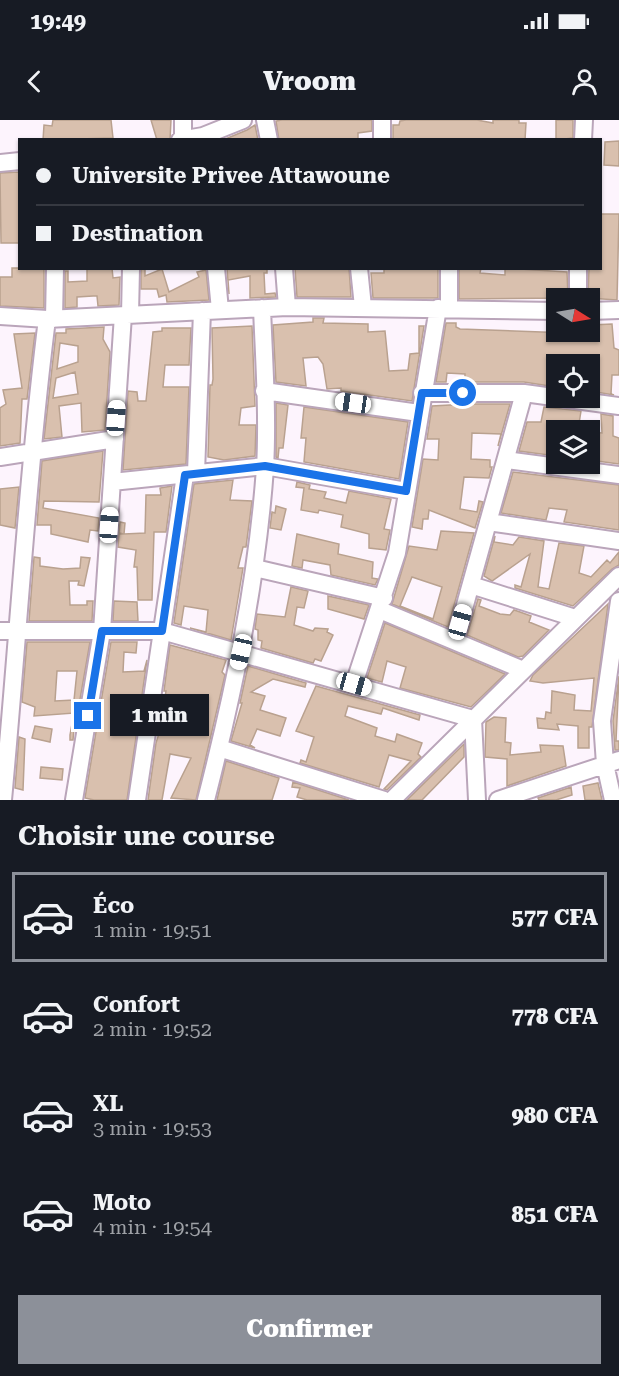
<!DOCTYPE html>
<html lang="fr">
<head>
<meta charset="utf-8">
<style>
  body { margin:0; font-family:"Roboto Serif",serif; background:#20242c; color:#f1f3f6; height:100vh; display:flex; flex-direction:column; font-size:22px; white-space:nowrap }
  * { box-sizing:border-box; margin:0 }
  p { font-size:20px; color:#9ea1a6 }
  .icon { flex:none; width:33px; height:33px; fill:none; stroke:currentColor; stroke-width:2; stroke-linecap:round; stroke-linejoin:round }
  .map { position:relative; height:680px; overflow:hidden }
  .sheet { display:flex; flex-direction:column; background:#171b24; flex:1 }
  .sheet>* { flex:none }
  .top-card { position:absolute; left:18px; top:18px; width:584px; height:132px; border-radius:0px; box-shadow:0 2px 4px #0004; display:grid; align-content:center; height:132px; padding:0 18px; background:#171b24 }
  .needle { width:39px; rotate:101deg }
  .controls { position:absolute; left:546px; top:168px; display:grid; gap:12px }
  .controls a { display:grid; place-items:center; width:54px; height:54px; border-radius:0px; background:#171b24; box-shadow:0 2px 4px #0004; font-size:30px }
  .end { position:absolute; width:27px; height:27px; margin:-14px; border:8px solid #1a73e8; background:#fff; box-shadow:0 0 0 3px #fff }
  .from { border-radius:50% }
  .bubble { position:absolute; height:42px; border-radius:0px; background:#171b24; box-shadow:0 2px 4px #0004; font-size:20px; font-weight:800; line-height:42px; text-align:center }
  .car { position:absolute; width:18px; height:36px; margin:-18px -9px; border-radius:8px; box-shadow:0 0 4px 2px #0007; background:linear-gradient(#fff 24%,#345 0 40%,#fff 0 76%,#345 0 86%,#fff 0) }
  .top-card b { display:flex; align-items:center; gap:21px; height:57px; font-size:22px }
  .top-card b+b { border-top:2px solid #363941 }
  .top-card i { width:15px; height:15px; background:#f1f3f6 }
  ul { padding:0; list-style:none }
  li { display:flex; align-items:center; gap:18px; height:90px; margin:0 12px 9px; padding:0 6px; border:3px solid transparent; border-radius:0px }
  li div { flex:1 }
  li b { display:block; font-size:22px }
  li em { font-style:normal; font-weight:800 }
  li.active { border-color:#8c9099 }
  li>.icon { width:54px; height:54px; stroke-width:1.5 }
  h2 { padding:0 18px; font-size:27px; line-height:72px }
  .button { display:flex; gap:12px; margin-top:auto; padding:12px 18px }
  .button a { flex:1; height:69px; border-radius:0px; background:#8c9099; color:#fff; font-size:24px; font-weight:800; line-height:69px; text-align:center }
  .status { display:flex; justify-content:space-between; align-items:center; height:42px; padding:0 30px; background:#171b24; direction:ltr }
  .status svg { height:16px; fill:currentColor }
  header { display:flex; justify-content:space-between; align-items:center; height:78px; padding:0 18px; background:#171b24; font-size:27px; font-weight:800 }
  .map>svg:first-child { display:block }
</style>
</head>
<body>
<div class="status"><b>19:49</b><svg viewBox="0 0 49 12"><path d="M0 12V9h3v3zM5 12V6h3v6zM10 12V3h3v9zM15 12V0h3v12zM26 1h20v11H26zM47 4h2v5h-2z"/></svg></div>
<header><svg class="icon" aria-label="back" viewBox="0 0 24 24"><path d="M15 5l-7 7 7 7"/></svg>Vroom<svg class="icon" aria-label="person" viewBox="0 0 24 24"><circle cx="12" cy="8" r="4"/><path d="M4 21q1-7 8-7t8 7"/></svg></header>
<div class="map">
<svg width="619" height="680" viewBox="0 0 619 680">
  <rect width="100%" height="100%" fill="#fdf4fd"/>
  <path fill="#d9c0ae" stroke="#b9a18f" stroke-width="1.5" fill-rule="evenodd" d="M53 0H111L113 18 43 20 44 5 52 6Z
    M151 0H171L170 20H157Z
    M282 0H372V11L358 13V20H279L276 1Z
    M406 0H477L493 3V0H519V3H526L525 20H393V5H399L400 1Z
    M556 0H573V18L556 20Z
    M255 5 258 20H223L247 10Z
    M619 21V46L604 45 605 22Z
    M20 52V123H1L0 53Z
    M600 94H619L617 180 588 178 589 148H600Z
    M12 148H44V188L0 186V157H12Z
    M87 148H112L113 158 120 157 119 185 98 186 97 176H93L77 177V187L65 188V151H68V162L87 161Z
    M141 148H145V156L162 149 169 172 199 157 197 152 206 150 209 180 167 182 166 175 159 177 157 169H141Z
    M227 148H267V153H264L265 174 275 173 276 177 250 178V156L228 160 229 174Z
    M295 148H349L351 177H297Z
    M384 148H438V178H373L371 153H384Z
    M459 148H481L480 153 505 155V148L567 152 568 178 459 179Z
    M313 198H324L323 203 368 204V212L385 211 389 251 408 250 410 234 419 233V206H424L412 281 341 271V268L327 269 323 244 318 237 303 238 306 266 276 262 273 205 313 202Z
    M446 203H456V207L460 209 569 213 590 212V205L612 204 614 228 619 230V255H612L611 274 614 275 590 271 593 244H556V267L524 262H465V254L447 253 446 262H436Z
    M252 206 255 286 241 288 239 305H256L255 336 224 340 208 337 210 265H212L213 259 212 208Z
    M104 207 103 219 110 232 105 310 82 312 81 283 59 286 62 317 44 319 56 213H66V209ZM60 223 78 226V242L57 249ZM75 252 78 274 53 278 56 258Z
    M162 208H191L189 245H165L163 267H189L186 344 123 350 128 271 137 272 138 281H146L153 212 162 211Z
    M35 213 27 279H22L20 323 0 326V288L6 284 3 270 22 268 14 214Z
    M276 283 288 285 283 328H279L278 338 276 337Z
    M469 284H510L498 326 501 314 472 313 471 339 490 340V347H492L489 358 464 357 460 389 477 392 479 381 483 382 475 408 429 390 428 399H423L422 409 412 407 423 339 438 340 439 319H427L432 286Z
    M304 287 408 302 399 359 304 342 306 318H301Z
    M544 287 581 291 578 310H556V336L519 331 527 302H541Z
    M601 294 613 296V316L619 318V344L590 340V312L602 313Z
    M103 331 99 382 44 381 43 388 99 398 98 411 90 410 88 422 51 414V405H37L42 341Z
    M513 352 619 365V410L564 402 567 390 549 388 546 400 501 393Z
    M233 360 230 380 252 381 246 427H243L238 448H243L231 520 190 508 206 512 208 490 184 486 181 505 174 503 194 364Z
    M297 362 310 365 309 369 326 372 324 378 346 383 349 371 391 379 384 409 390 410 386 430 369 428V414L341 407 343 395 319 390 318 393 301 390 304 368 296 367Z
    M172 366 166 412H154L152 480H138L137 447H134L136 430 118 427 119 414H124L119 413 120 402 125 403 124 414 145 413 146 375H161L160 368Z
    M19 367 15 408 0 405V369Z
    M276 386 286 389 281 410 270 408 272 392 275 393Z
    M441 411 474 413 448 507 392 484 409 426 437 430ZM412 457 442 467 433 499 400 486Z
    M297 414 339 424 338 434 373 442 372 458 378 459 375 465 331 455 330 445 303 440 302 448 292 446Z
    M495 416 494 422 513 425 519 417 544 421 538 467 549 469 559 423 584 426 579 453 591 457 607 440 610 443 619 432V445L612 449 573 486 515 468V465L521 467 530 434 492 461 484 456Z
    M34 437 40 438V446L63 449 80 448 81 437 90 438 84 466 78 465 79 461H69L70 485H87V481H93L92 501H29Z
    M291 467 308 471 304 488 297 487 294 505 313 511 315 508 328 509 327 512 333 515 321 541 315 539 313 543 261 528 262 521 258 520V510L255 509 257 494 285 497Z
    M328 476 369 485 364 499 328 489Z
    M478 479 481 480 479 486 500 494 510 495 514 490 520 492 531 496 529 502 549 510 523 536 518 537 467 515Z
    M114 481 137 482 138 501H113Z
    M608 484 592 607H589V628H578V606L557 604 559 610 538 608 537 598 545 599 546 592 551 593 552 571 575 575 574 590 591 591 594 558 543 563 530 561 533 555Z
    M385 503 505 554 471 587 400 568 406 547 387 541 382 562 367 558Z
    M27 522H90L79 585H76L73 620H70V615L74 593 34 596 35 587 22 582ZM57 551H77L74 580 55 581Z
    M111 522H137L136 533 124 532 123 552 144 551 147 540 127 680H94L85 678Z
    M170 525 226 540 222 552 225 555 196 680 171 678 191 638 170 634 162 680H148L156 623 166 591 163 590 166 571H164Z
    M248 546 306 563 305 567 273 559 251 572 265 576 260 590 286 598 280 616 257 609 250 625 255 628 231 621 242 583H240Z
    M619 556 616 621H619V630H615L613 601Z
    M316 566 420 595 419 600 383 588 381 594 348 586 345 596 377 608 375 616 395 622 397 614 422 623 418 634 421 637 387 670 384 669 411 641 389 635 379 667 300 643 301 640 306 642 314 617 296 611Z
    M494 597 506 598 505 622 511 623 510 635 541 632 540 625 563 626 566 646 507 666V639L485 637 486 602Z
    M35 606 52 609 50 622 32 618Z
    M19 617 25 619 23 670 15 668Z
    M464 624V637L422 680H407Z
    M226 641 279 658 272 680H217Z
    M41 647 63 649 62 660 40 658Z
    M293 662 349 680H307L297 677 300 668 292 667Z
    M598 663 602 680H585L583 666Z
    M571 667 572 675 556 680H539L538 678Z"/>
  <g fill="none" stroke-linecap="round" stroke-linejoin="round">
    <g stroke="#baa5ba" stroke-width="20">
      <path id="minor" d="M265 0 269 20
        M382 0V20
        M183 19V0
        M180 20 203 16 243 0
        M583 20 584 0
        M0 43 20 41
        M216 148 220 190
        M284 148 287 187
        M359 148 363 187
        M449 148V188
        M578 178V148
        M590 191 619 190
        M130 195 131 148
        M0 196 47 199 287 187 556 191
        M54 199 55 148
        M264 271 419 293
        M422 273H524L619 286
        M0 337 115 319
        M506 340 619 355
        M196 353 202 191
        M112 362 265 346 406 371
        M488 402 619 421
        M255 448 384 478
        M471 465 575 498
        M380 490 523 550
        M0 511H162L473 599 477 680
        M455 521 524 273
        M354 564 397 433 438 188
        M219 628 384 680
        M3 680C18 520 27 359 47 199
        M74 680 102 511 123 195
        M137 680 185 355
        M206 680C234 571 257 461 265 348 268 295 264 241 262 188
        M392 680 619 456
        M498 680 619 640
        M613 680 605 644 602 601 619 481"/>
    </g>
    <use href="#minor" stroke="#fff" stroke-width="16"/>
  </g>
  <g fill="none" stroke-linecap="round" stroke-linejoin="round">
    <path stroke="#1a73e8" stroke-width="8" d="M88 596 102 511H162L185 355 265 346 406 371 422 273H463"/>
  </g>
</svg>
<div class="controls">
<a><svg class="needle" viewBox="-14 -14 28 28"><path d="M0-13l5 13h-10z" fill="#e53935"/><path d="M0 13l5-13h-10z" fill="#9ea1a6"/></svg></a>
<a><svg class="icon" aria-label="locate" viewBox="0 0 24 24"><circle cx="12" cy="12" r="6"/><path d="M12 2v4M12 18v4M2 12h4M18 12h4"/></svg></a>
<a><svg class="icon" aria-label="layers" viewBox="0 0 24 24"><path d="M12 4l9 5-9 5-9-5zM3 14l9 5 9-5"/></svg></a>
</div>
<i class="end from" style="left:463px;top:273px"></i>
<i class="end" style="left:88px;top:596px"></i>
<div class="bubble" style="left:110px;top:574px;width:99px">1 min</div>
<i class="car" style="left:353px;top:283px;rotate:278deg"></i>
<i class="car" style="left:116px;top:298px;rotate:4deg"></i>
<i class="car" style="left:109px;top:405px;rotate:4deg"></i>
<i class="car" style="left:460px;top:502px;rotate:16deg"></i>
<i class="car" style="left:241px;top:532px;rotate:193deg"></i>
<i class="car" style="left:354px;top:564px;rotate:106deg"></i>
<div class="top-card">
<b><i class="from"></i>Universite Privee Attawoune</b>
<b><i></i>Destination</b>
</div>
</div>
<section class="sheet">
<h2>Choisir une course</h2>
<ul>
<li class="active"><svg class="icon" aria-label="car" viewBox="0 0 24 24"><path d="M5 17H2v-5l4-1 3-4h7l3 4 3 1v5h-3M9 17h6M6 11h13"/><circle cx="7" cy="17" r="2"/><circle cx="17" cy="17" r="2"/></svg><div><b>Éco</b><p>1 min · 19:51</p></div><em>577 CFA</em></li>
<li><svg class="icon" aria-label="car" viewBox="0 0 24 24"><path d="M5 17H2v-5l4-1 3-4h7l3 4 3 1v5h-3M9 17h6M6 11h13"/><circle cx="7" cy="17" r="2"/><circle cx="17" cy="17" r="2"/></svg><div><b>Confort</b><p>2 min · 19:52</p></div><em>778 CFA</em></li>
<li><svg class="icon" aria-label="car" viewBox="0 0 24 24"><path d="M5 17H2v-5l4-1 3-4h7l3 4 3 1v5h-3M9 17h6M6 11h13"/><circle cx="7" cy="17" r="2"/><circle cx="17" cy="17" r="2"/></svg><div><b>XL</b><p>3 min · 19:53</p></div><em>980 CFA</em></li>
<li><svg class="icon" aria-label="car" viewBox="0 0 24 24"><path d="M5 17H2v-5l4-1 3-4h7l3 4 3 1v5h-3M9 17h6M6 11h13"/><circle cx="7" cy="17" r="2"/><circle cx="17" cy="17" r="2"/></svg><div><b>Moto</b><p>4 min · 19:54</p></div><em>851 CFA</em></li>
</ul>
<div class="button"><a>Confirmer</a></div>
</section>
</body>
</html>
